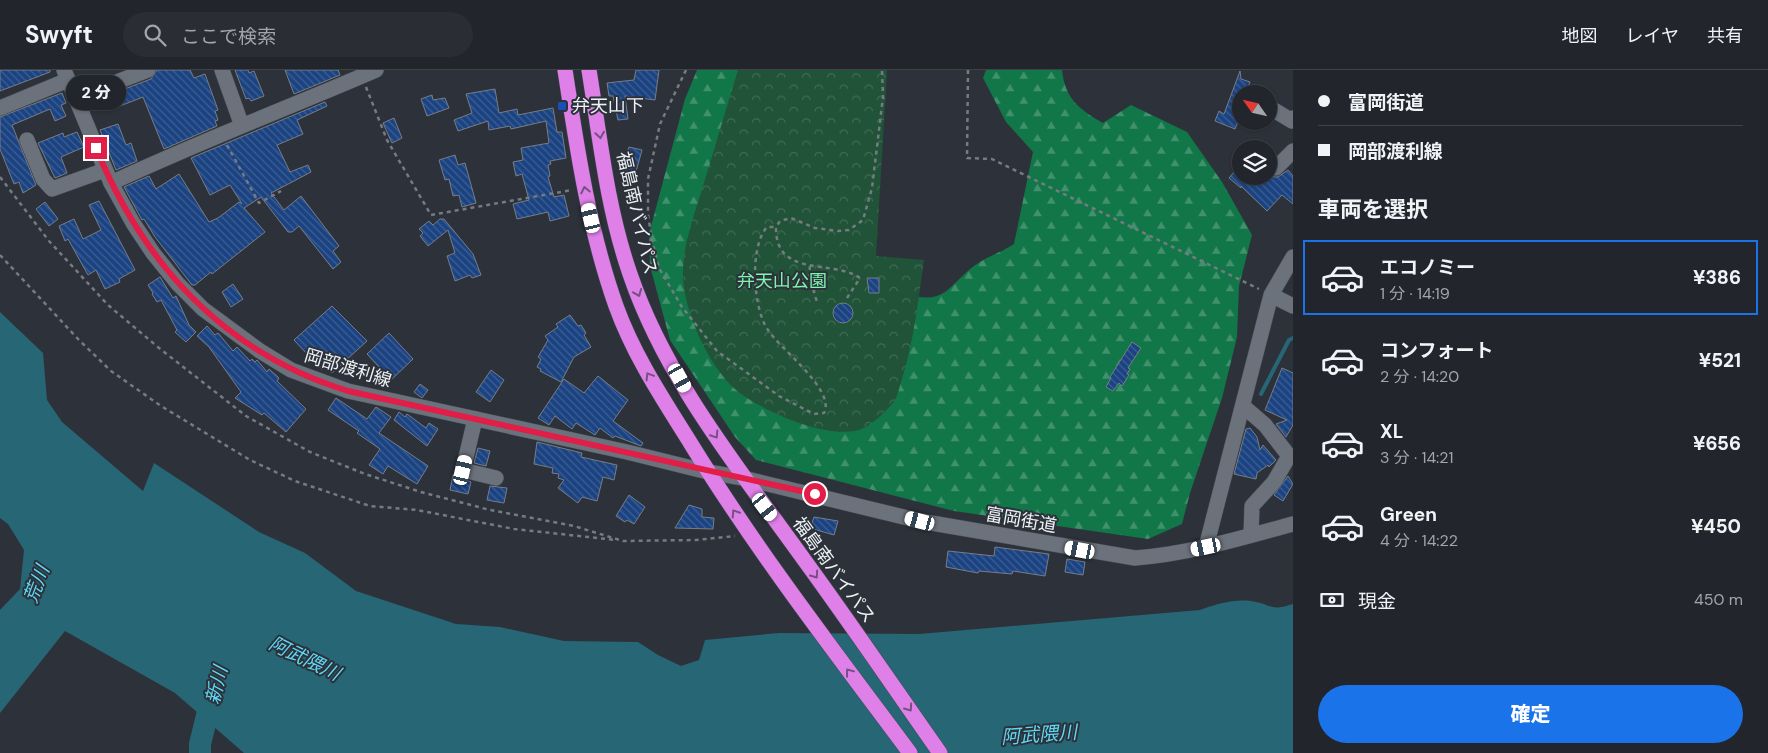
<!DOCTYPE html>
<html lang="ja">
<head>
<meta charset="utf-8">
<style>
  body { margin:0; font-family:"DM Sans","Noto Sans JP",sans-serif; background:#2a2e34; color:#f1f3f6; height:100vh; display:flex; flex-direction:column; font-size:19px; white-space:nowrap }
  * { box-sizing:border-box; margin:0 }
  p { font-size:16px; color:#a2a5a9 }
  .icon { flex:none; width:28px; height:28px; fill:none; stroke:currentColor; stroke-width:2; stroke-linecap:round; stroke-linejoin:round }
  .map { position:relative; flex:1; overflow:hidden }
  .drawer { display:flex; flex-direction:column; background:#22262c; width:475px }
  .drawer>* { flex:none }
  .top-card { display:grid; align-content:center; height:110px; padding:0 25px; background:#22262c }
  .needle { width:32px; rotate:304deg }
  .tools { position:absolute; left:1232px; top:15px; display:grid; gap:10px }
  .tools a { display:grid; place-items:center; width:45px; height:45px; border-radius:50%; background:#22262c; box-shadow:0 1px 4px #0004,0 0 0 1px #3f4348; font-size:25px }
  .end { position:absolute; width:22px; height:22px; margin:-11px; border:6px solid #e11d48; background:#fff; box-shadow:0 0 0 2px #fff }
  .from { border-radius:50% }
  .bubble { position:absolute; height:35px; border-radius:18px; background:#22262c; box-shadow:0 1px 4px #0004,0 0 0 1px #3f4348; font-size:16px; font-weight:800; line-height:35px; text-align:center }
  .car { position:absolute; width:15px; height:30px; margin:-15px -8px; border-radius:6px; box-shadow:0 0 4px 1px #0007; background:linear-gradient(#fff 24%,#345 0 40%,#fff 0 76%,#345 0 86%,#fff 0) }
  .top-card b { display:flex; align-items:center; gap:18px; height:48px; font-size:19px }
  .top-card b+b { border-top:1px solid #3f4348 }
  .top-card i { width:12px; height:12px; background:#f1f3f6 }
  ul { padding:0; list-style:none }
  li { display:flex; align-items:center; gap:15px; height:75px; margin:0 10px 8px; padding:0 15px; border:2px solid transparent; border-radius:0px }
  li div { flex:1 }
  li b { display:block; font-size:19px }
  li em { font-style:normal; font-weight:800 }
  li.selected { border-color:#1a73e8 }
  li>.icon { width:45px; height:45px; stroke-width:1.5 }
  h2 { padding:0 25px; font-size:22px; line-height:60px }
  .pay { display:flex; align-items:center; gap:12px; height:55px; padding:0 25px; font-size:19px }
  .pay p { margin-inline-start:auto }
  .cta { display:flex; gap:10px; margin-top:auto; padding:10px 25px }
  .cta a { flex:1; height:58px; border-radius:30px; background:#1a73e8; color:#fff; font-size:20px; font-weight:800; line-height:58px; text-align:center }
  header { display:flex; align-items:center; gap:30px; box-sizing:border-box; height:70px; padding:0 25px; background:#22262c; border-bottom:1px solid #3f4348 }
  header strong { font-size:24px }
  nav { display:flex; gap:28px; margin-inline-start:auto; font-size:18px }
  .search { width:350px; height:45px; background:#2a2e34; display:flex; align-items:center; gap:12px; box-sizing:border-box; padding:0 18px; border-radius:28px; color:#a2a5a9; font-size:19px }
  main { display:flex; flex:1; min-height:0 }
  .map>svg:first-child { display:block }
</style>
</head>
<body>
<header>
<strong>Swyft</strong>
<div class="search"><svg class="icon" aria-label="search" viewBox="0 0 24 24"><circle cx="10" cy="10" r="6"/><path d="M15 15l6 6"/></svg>ここで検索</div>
<nav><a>地図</a><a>レイヤ</a><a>共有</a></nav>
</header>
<main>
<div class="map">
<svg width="1293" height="683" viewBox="0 0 1293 683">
  <defs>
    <pattern id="forest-firs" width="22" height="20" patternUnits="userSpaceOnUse" patternTransform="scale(1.25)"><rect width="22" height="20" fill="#117648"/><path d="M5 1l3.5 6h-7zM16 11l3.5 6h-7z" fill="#40916c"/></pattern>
    <pattern id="park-crowns" width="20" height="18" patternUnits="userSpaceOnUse" patternTransform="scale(1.25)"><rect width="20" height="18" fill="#205337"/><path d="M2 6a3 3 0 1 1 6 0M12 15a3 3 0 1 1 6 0" fill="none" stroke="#416c55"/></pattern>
    <pattern id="building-back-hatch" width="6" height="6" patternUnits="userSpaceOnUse" patternTransform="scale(1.25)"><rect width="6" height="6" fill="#1c4381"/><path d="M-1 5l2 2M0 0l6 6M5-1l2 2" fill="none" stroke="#3d5f94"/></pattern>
  </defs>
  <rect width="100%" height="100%" fill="#2d323a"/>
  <path fill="url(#forest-firs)" d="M697 0H872L843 174C866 194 911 244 945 222 955 215 966 200 980 192 991 185 1002 182 1014 174L1033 82 1006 52 983 8 986 0H1062C1065 29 1079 39 1103 53L1131 35 1187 62 1222 112 1252 165 1239 216 1237 267 1222 328 1190 423 1182 454 1148 469 954 441 756 390 735 367 670 270 650 196 649 164 685 29Z"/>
  <path fill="url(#park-crowns)" d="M738 0H887L876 186 924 190C918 231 914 272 901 312 899 319 897 328 893 333 885 342 875 352 864 358 833 373 759 340 735 319 708 295 685 243 683 208 682 176 694 146 703 116 715 77 726 39 738 0Z"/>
  <path fill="#266675" d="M0 242 43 283 47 330 62 352 143 421 154 393 259 462 305 483 356 521 456 554 500 557 564 571 638 572 658 585 681 596 699 590 705 570 779 563 919 564 1200 540C1217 534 1233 529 1251 531 1272 534 1269 542 1293 534V683H244L175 623 65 561 0 643V540L20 519 24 480 8 454 0 448Z"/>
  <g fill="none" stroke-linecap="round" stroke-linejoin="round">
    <path stroke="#266675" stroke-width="4" d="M1261 324 1289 270 1293 268"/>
    <path stroke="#266675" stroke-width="22" d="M200 683V674L213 621"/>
  </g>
  <path fill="url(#building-back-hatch)" stroke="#777d87" d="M0 0H50V2L0 21Z
    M157 0H190L194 8 205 4 218 40 215 41 218 50 215 51 217 56 164 79 143 27 120 36 118 30 93 40 90 32 151 9Z
    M235 0H248L249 3 254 1 264 26 251 31 249 28 246 29Z
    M285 0H338L340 5 294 24Z
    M636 0H659L655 30 625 26 628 49 618 50 613 26H609L607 13 634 10Z
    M1240 1 1241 9 1250 12 1245 24H1241V44L1235 59 1215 51 1219 41 1224 44Z
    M495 19 499 43 517 39 518 45 553 38 557 62H562L566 88 550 91 551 94 548 95 550 106 548 107 554 127 564 125 569 146 550 151 548 142 517 149 513 134 529 130 522 104 516 106 513 92 523 90 521 78 549 73 546 51 511 59 510 56 489 60 488 51 458 61 454 50 472 43 466 24Z
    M62 23 66 33 61 35 66 46 55 51 50 39 12 55 36 115 23 123 19 112 14 114 0 79V47Z
    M432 25 433 30 445 28 449 38 427 46 421 29Z
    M325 32 327 36 297 50 303 64 277 75 290 102 308 95 311 102 271 123 284 140 301 126 339 176 333 181 341 192 333 199 299 156 292 162H288L261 127 244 138 265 162 212 204 211 202 195 215H192L155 167 144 149 142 150 124 117 149 106 156 119 179 104 209 152 218 148 239 132 242 134 230 115 210 125 191 88Z
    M394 48 402 68 392 73 383 53Z
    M118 54 126 75 131 73 137 91 116 100 100 60Z
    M77 62 84 77 61 87 67 103 55 108 38 73 63 63 64 67Z
    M1267 76 1275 85 1269 91V79H1264Z
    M629 77 642 80 635 105 622 101Z
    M455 85 458 95 465 93 476 133 462 137 459 125 453 126 449 109 445 110 439 90Z
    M1241 94V106L1278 107 1288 100 1293 106V134L1282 125 1267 141 1241 116V118L1229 108Z
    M99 131 135 200 119 209 120 212 105 219 96 200 88 205 68 169 65 171 59 156 74 149 83 169 101 160 89 135Z
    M45 132 58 149 49 156 36 139Z
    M440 149H444L473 184 481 205 472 208 470 205 455 211 447 186 455 183 448 160 428 176 420 166 423 163 419 159 429 151 433 155Z
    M160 207 173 228 176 226 189 255 196 262 186 272 175 262 177 260 161 230 157 232 152 224 153 223 148 215Z
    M867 208H879V223H869Z
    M233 214 243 229 231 237 222 222Z
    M833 243a10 10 0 1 1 20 0a10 10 0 1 1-20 0Z
    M332 236 367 271 332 303 325 297 322 300 294 270Z
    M570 245 578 256 581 255 586 263 584 265 591 277 574 287 561 312 540 301 541 299 537 297 541 289 538 287 548 270 545 266 558 257 556 254Z
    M207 256 215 265 218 263 233 281 237 277 250 291 252 289 255 292 257 290 267 302 269 299 279 308 277 311 306 339 286 362 264 343 262 345 235 328 241 322 209 277 197 266Z
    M389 263 413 289 391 310 367 284Z
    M1132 272 1141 278 1128 298 1130 299 1127 304 1129 305 1122 316 1119 313 1113 321 1106 317 1111 308 1110 307Z
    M1282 298 1293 303V355L1286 367 1276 354 1287 350 1265 340Z
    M491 300 504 310 490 332 476 322Z
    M598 306 628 330 613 351 643 373 641 376 615 366 613 368 600 358 595 365 576 353 572 359 555 346 549 355 538 348 564 309 584 323Z
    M420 314 428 320 422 328 414 322Z
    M336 328 367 349 376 337 391 347 379 363 428 396 417 414 388 396 383 404 369 395 380 379 357 363 359 361 328 340Z
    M399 342 405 347 407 344 426 358 429 353 438 359 427 376 394 350Z
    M1250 358 1257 367 1260 380 1263 375 1276 390 1269 397 1268 395 1257 403 1256 409 1234 404 1246 359Z
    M537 372 582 383 581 387 617 395 614 410 603 407 597 431 582 427 578 433 558 418 564 410 558 408 559 404 552 403 553 398 534 394Z
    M478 378 490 381 486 396 474 393Z
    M453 405 471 412 468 424 450 420Z
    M1288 406 1293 414 1283 431 1274 425Z
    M490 416 507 418 504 433 487 430Z
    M629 425 645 437 634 454 627 450 625 452 616 446Z
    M689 435 702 439V447L714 448 713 459 675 458Z
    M814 447 838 451 834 465 810 458Z
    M995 477 1049 484 1045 506 1013 501 1012 504 979 501 978 503 946 497 948 481 994 486Z
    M1067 489 1085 492 1083 505 1065 502Z"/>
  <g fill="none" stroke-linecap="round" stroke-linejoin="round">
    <g stroke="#494e54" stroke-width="16">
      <path id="street" d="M222 0 242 56
        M75 28 148 0
        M1269 37 1292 51 1293 48
        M0 38 68 10
        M27 70 43 109 52 119 105 100
        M1276 98 1293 81
        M111 113C198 72 288 38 376 0
        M1271 225 1293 236
        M1243 336 1265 355 1289 386 1274 412 1252 436 1251 465
        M475 349 463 400 496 408
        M1206 477 1271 225 1293 187"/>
    </g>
    <g stroke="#494e54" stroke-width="16">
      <path id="secondary" d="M64 0 111 113 133 153 153 183 178 214 203 239 260 281 291 300 348 321 627 382 708 402 743 408 920 451 1135 488C1189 484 1241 468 1293 454"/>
    </g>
    <g stroke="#494e54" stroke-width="16">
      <path id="highway" d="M565 0C577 79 589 160 616 236 634 286 663 329 691 374 757 481 834 581 910 683
        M589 0C600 68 607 138 630 204 666 310 740 400 805 491 851 554 895 619 940 683"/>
    </g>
    <path stroke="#767b81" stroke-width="2.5" stroke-dasharray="4 4" stroke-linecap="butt" d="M686 0 660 54 648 109V145L652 170 659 198 682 237 717 281 779 326 814 344 824 343C836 320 780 279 768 260 753 239 749 177 767 157H776
      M968 0 967 88 992 89 1259 219
      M366 17 387 70 431 145 572 120
      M227 75 259 133 281 121
      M0 107 49 171 108 235 159 278 246 346 310 382 365 404 421 422 490 440 574 456 623 471 696 470 735 466
      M0 185 78 269 111 301 161 336 250 390 295 411 370 436 417 440 514 459 616 470
      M810 196 809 205 817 232
      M847 228 860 208C834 189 775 209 776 157L780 151 791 148 815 158 838 161 849 160 863 150 872 118 883 27 882 0"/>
    <use href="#street" stroke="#6c727c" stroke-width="15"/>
    <use href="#secondary" stroke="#6c727c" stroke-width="15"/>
    <use href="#highway" stroke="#df80e9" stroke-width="15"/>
  </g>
  <defs><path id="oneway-chevron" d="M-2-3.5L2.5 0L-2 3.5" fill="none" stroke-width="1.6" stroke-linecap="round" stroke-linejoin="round" transform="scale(1.25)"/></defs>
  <g stroke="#745180">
    <use href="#oneway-chevron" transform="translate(600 65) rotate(81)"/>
    <use href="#oneway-chevron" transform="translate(585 120) rotate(-102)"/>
    <use href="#oneway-chevron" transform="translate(638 223) rotate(68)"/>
    <use href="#oneway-chevron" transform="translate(649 306) rotate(-121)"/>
    <use href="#oneway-chevron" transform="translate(715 365) rotate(57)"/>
    <use href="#oneway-chevron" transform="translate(735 443) rotate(-123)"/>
    <use href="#oneway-chevron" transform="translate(815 505) rotate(55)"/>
    <use href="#oneway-chevron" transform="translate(849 602) rotate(-127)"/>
    <use href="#oneway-chevron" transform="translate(909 638) rotate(55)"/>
  </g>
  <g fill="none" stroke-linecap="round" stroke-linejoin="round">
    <path stroke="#e11d48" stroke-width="6" d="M96 78C144 195 225 283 348 321L815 424"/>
  </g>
  <rect fill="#1a4fb4" stroke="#2d323a" stroke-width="2" x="557" y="31" width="10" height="10" rx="2.5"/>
  <g text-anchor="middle" stroke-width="4" stroke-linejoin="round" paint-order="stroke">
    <g font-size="18" fill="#eef2f7" stroke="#2d323a" text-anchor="start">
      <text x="572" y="42">弁天山下</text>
    </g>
    <g font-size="18" fill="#eef2f7" stroke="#2d323a">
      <text transform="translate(637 143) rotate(77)" y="6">福島南バイパス</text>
      <text transform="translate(348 298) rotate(17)" y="6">岡部渡利線</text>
      <text transform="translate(1021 450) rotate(10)" y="6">富岡街道</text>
      <text transform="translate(834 500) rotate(54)" y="6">福島南バイパス</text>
    </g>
    <g font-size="18" fill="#7df4b0" stroke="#2d323a">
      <text x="782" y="217">弁天山公園</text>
    </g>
    <g font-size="19" font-style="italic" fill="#5ed8f6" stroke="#2d323a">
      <text transform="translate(36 514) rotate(-69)" y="7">荒川</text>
      <text transform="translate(305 588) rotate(26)" y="7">阿武隈川</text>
      <text transform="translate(216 615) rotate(-76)" y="7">新川</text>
      <text transform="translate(1039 664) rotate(-4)" y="7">阿武隈川</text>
    </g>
  </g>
</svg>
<div class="tools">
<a><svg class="needle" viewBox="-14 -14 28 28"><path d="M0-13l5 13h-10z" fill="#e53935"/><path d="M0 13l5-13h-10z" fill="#a2a5a9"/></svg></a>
<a><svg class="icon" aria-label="layers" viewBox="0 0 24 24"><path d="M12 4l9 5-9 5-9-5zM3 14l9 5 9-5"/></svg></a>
</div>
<i class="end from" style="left:815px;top:424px"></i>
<i class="end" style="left:96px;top:78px"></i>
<div class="bubble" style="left:66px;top:5px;width:60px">2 分</div>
<i class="car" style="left:591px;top:148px;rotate:347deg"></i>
<i class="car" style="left:680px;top:308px;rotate:151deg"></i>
<i class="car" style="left:463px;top:400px;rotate:13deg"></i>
<i class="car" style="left:765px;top:437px;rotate:143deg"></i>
<i class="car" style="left:920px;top:451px;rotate:285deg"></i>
<i class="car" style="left:1206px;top:477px;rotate:258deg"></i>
<i class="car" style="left:1080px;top:480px;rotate:281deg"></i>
</div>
<section class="drawer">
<div class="top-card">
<b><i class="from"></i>富岡街道</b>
<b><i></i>岡部渡利線</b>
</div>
<h2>車両を選択</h2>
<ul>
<li class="selected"><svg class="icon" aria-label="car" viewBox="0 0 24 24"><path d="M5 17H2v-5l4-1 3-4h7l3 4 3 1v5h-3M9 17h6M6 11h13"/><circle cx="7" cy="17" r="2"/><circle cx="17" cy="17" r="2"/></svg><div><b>エコノミー</b><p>1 分 · 14:19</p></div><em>¥386</em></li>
<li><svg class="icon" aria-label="car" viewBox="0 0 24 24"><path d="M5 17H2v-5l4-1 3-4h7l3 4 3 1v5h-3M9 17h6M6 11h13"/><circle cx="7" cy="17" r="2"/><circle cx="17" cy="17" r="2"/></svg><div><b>コンフォート</b><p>2 分 · 14:20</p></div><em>¥521</em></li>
<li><svg class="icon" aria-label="car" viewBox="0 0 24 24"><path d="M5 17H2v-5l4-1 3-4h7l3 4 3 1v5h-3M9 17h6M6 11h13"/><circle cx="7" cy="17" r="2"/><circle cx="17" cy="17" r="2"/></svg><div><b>XL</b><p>3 分 · 14:21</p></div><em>¥656</em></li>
<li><svg class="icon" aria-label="car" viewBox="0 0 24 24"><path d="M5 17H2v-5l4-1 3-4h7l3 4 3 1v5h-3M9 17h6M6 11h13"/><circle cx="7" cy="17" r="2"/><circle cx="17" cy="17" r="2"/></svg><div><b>Green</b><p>4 分 · 14:22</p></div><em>¥450</em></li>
</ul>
<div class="pay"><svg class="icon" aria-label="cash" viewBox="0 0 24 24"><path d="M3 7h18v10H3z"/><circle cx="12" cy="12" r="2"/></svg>現金<p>450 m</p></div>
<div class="cta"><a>確定</a></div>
</section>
</main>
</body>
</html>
